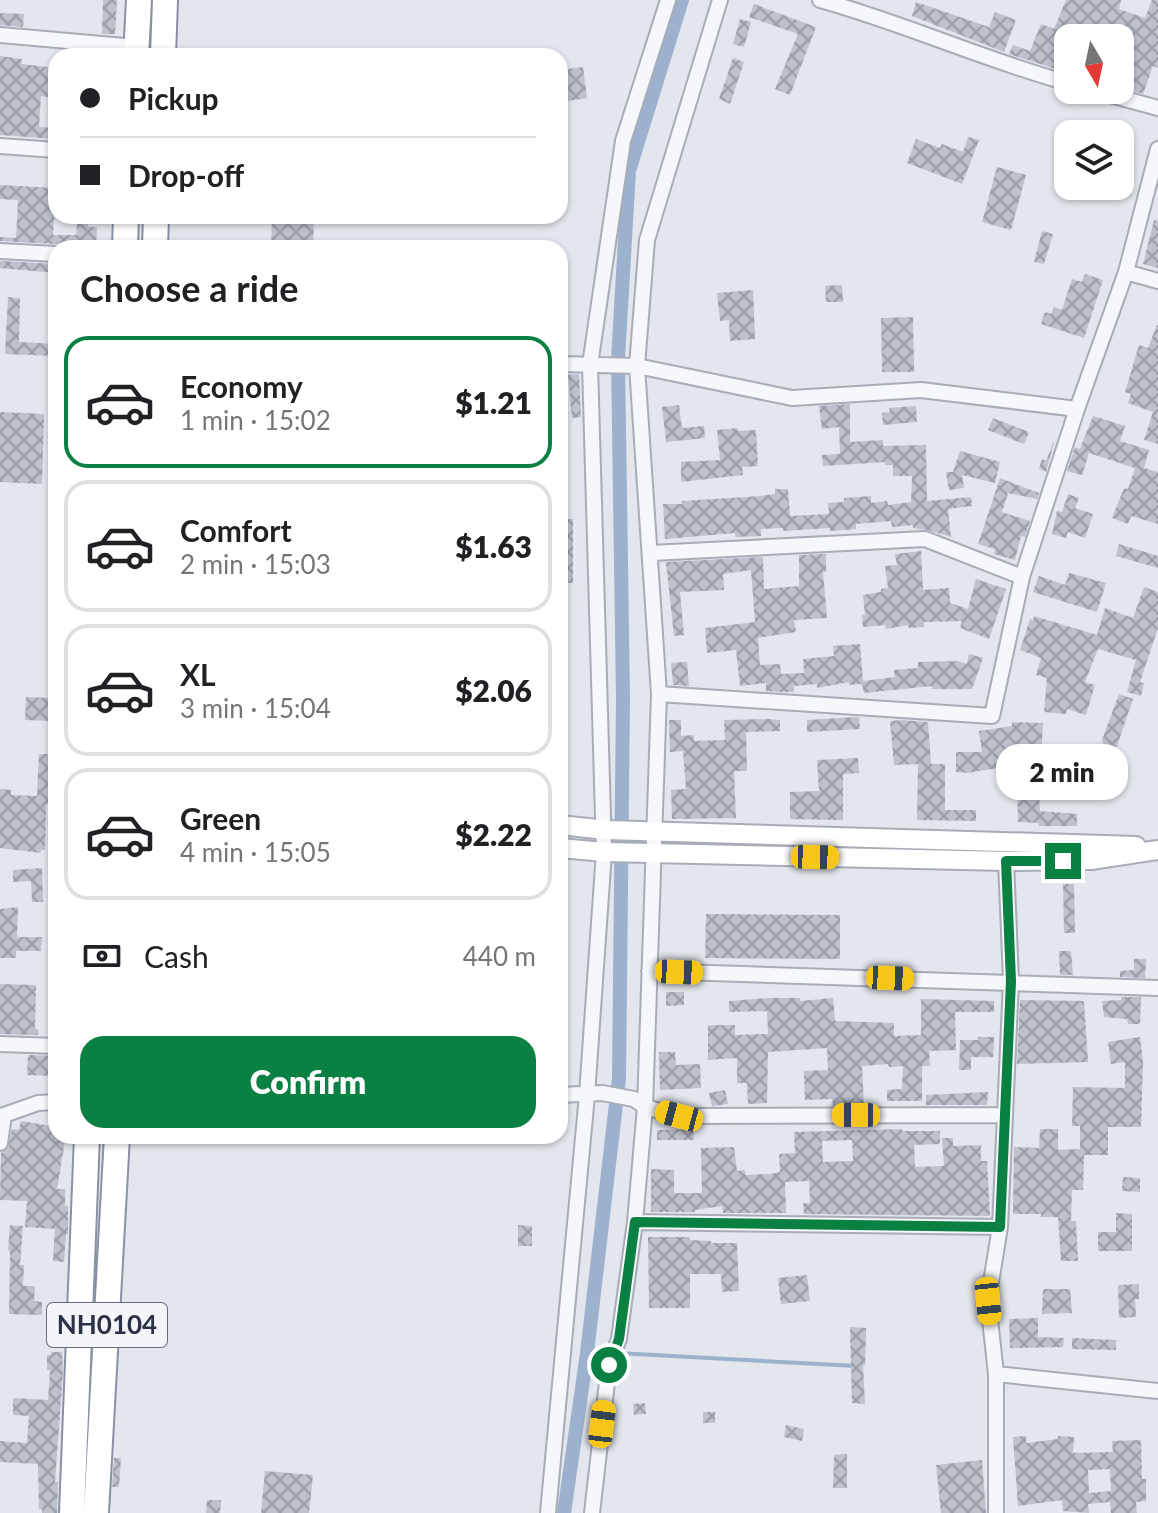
<!DOCTYPE html>
<html lang="en">
<head>
<meta charset="utf-8">
<style>
  body { margin:0; font-family:Lato,sans-serif; background:#f2f2f2; color:#202124; height:100vh; display:flex; flex-direction:column; font-size:30px; white-space:nowrap }
  * { box-sizing:border-box; margin:0 }
  p { font-size:26px; color:#757577 }
  .icon { flex:none; width:44px; height:44px; fill:none; stroke:currentColor; stroke-width:2; stroke-linecap:round; stroke-linejoin:round }
  .map { position:relative; flex:1; overflow:hidden }
  .panel { position:absolute; left:48px; top:240px; width:520px; height:904px; display:flex; flex-direction:column; background:#fff; border-radius:24px; box-shadow:0 2px 6px #0004 }
  .panel>* { flex:none }
  .guide { position:absolute; left:48px; top:48px; width:520px; height:176px; border-radius:24px; box-shadow:0 2px 6px #0004; display:grid; align-content:center; height:176px; padding:0 32px; background:#fff }
  .needle { width:52px; rotate:171deg }
  .buttons { position:absolute; left:1054px; top:24px; display:grid; gap:16px }
  .buttons a { display:grid; place-items:center; width:80px; height:80px; border-radius:16px; background:#fff; box-shadow:0 2px 6px #0004; font-size:40px }
  .end { position:absolute; width:36px; height:36px; margin:-18px; border:10px solid #0b8043; background:#fff; box-shadow:0 0 0 4px #fff }
  .from { border-radius:50% }
  .bubble { position:absolute; height:56px; border-radius:24px; background:#fff; box-shadow:0 2px 6px #0004; font-size:26px; font-weight:800; line-height:56px; text-align:center }
  .car { position:absolute; width:24px; height:48px; margin:-24px -12px; border-radius:10px; box-shadow:0 0 6px 2px #0007; background:linear-gradient(#f5c518 24%,#345 0 40%,#f5c518 0 76%,#345 0 86%,#f5c518 0) }
  .guide b { display:flex; align-items:center; gap:28px; height:76px; font-size:30px }
  .guide b+b { border-top:2px solid #e0e0e0 }
  .guide i { width:20px; height:20px; background:#202124 }
  ul { padding:0; list-style:none }
  li { display:flex; align-items:center; gap:24px; height:132px; margin:0 16px 12px; padding:0 16px; border:4px solid #e0e0e0; border-radius:24px }
  li div { flex:1 }
  li b { display:block; font-size:30px }
  li em { font-style:normal; font-weight:800 }
  li.selected { border-color:#0b8043 }
  li>.icon { width:72px; height:72px; stroke-width:1.5 }
  h2 { padding:0 32px; font-size:36px; line-height:96px }
  .pay { display:flex; align-items:center; gap:20px; height:88px; padding:0 32px; font-size:30px }
  .pay p { margin-inline-start:auto }
  .button { display:flex; gap:16px; margin-top:auto; padding:16px 32px }
  .button a { flex:1; height:92px; border-radius:24px; background:#0b8043; color:#fff; font-size:32px; font-weight:800; line-height:92px; text-align:center }
  .map>svg:first-child { display:block }
</style>
</head>
<body>
<div class="map">
<svg width="1158" height="1513" viewBox="0 0 1158 1513">
  <defs>
    <pattern id="building-cross-hatch" width="8" height="8" patternUnits="userSpaceOnUse" patternTransform="scale(2)"><rect width="8" height="8" fill="#bcc1cc"/><path d="M0 0l8 8M0 8l8-8" fill="none" stroke="#999da7"/></pattern>
  </defs>
  <rect width="100%" height="100%" fill="#e3e6ec"/>
  <g fill="none" stroke-linecap="round" stroke-linejoin="round">
    <path stroke="#9bb1ce" stroke-width="4" d="M587 1353H609
      M617 1353 856 1366"/>
    <path stroke="#9bb1ce" stroke-width="14" d="M564 1513 587 1353 619 1078 623 698 618 359 629 171 682 0"/>
  </g>
  <path fill="url(#building-cross-hatch)" fill-rule="evenodd" d="M103 0H117L115 34H102Z
    M1066 0H1121L1119 9 1145 18 1152 0H1158V68L1153 66 1143 94 1120 87V38H1084L1068 32V73L1009 54 1013 45 1030 51 1041 24 1054 29Z
    M916 2 989 27 995 12 1016 20 1004 52 912 16Z
    M754 4 816 27 790 95 775 89 798 34 749 17Z
    M0 13 24 14 23 27 0 25Z
    M740 19 751 22 744 47 733 44Z
    M0 56 22 59 21 64 56 68V98L41 96 39 127 56 128V139L0 135Z
    M733 58 744 62 730 104 719 99Z
    M583 67 587 98 560 102V70Z
    M968 137 979 140 962 184 907 163 916 139 940 148 942 144 963 152Z
    M997 167 1026 175 1011 230 982 222Z
    M0 185 56 188 53 235H76L78 216H89L88 227H97L96 248H64L57 244 0 241V237L16 238 18 200 0 199Z
    M272 216H314L313 248H271Z
    M1154 220 1158 221V268L1143 264Z
    M1042 231 1053 234 1044 264 1034 262Z
    M0 261 56 264V273L0 268Z
    M1085 274 1103 280 1084 338 1041 324 1045 312 1051 314 1054 307 1062 310 1072 279 1082 282Z
    M842 285 843 302H826L825 286Z
    M753 290 755 339 730 341 729 320 720 321 717 293Z
    M8 297 20 298 19 342 56 344V356L5 354Z
    M913 317 914 372H882L881 318Z
    M1157 325H1158V444L1144 440 1153 412 1128 403 1131 394 1125 392 1139 345 1148 348Z
    M579 374 581 417 572 418 568 375Z
    M850 404V442L883 440V446L926 445 927 501 971 497 972 506 948 509 951 537 928 530 913 528V525L892 527 891 521 856 524V529L830 531V528L783 531V528L761 529V536L735 537V533L665 539 663 504H682V501L761 496 775 494V489H788L790 516 829 514 828 503 844 502V498L871 496V503L887 501 888 505 911 502 912 476H893V465H885V462L823 466 822 455 840 454 839 427 822 429 819 406Z
    M679 405 682 428 704 426 705 438 666 442 662 407Z
    M916 406 917 422 883 425 882 413 890 412 889 408Z
    M0 412 44 414 42 484 0 482Z
    M1093 416 1125 426 1120 441 1149 450 1144 468 1158 472V524L1131 516 1128 524 1112 518 1124 488 1128 489 1135 468 1089 453 1082 475 1067 471 1075 447 1080 449Z
    M993 418 1029 432 1024 444 988 430Z
    M737 428 738 431 756 430 758 466 742 467 743 475 681 482V462L720 460 717 430Z
    M1055 439 1046 472 1039 469 1042 459 1046 461Z
    M960 451 1000 462 995 483 962 475 964 488 949 490 946 472H953Z
    M1000 478 1039 493 1037 499 1008 493 1002 512 1030 521 1025 537 1021 536 1015 560 994 554 995 549 978 544Z
    M1068 494 1079 498 1075 508 1093 514 1085 538 1068 532 1066 538 1052 534 1057 511 1062 512Z
    M560 519H573V583H560Z
    M1119 544 1158 556V568L1116 556Z
    M921 551 923 590 949 588 950 603 968 609 976 579 1006 589 989 639 960 628 962 621 924 622V627L909 628 908 625 886 629 885 625 863 627 862 615H865L863 595 881 592V589L888 588 885 566 897 565 895 554Z
    M826 554V572H823L827 618 794 620 796 632 758 638 760 665 780 664 781 674 804 673 803 659 834 656 833 646 860 644 863 681 895 677 894 670 918 668V662L959 661 967 664 969 654 983 658 972 689H932V686L864 693 862 684 849 685V682L817 688V684L794 686V692H782L766 691V683L740 686 736 650 707 653 705 628 755 622 751 570 723 574 724 590 680 592 684 635 674 636 666 562 763 557 764 589 799 586V555Z
    M1069 573 1106 583 1097 612 1033 592 1039 576 1065 585Z
    M1144 587 1158 592V628L1140 682 1144 683 1141 696 1127 692 1136 660 1098 649 1085 682 1095 685 1086 715 1067 709 1066 714 1044 712 1047 678 1036 675 1041 658 1020 650 1030 619 1033 620 1034 616 1097 635 1105 608 1133 618Z
    M687 662 689 686 673 685 671 663Z
    M1119 694 1133 699 1116 749 1103 745 1102 740Z
    M26 697 51 698 50 721 25 720Z
    M859 717 860 729 807 732V720Z
    M769 719 780 720V731L746 732 747 771H734L736 818 672 819 671 790 686 789 683 751 670 752 669 720H681V736L694 735V741L725 740 724 720Z
    M901 720 928 722 931 764H945V810H976V821L917 820 918 764 894 765 890 721Z
    M1012 722 1043 723 1040 774H1076V788L1039 790 1040 811 1077 814V826H1039V823L1018 822 1017 787H1020L1022 764 967 773 956 772V752H982L979 731 1012 726Z
    M39 754H50L49 790H54L53 805 46 804 45 850H41V853L0 848V789L11 790V795L37 796Z
    M858 758 859 773 843 774V820L790 819V792L819 791 817 760Z
    M1109 758 1117 767 1108 775 1100 767Z
    M42 868 43 902H32L31 881 13 882V870Z
    M1063 884H1074L1075 933H1064Z
    M18 907 17 937H42L41 951H16V958H0V909Z
    M706 914 840 915V959L705 958Z
    M1059 951H1071L1073 975H1060Z
    M1134 959H1146L1145 978 1120 977V971L1134 970Z
    M0 984 36 985 35 1029 38 1030V1035L0 1034Z
    M666 992H684V1005L666 1006Z
    M1121 997H1141L1140 1024H1128L1127 1019 1104 1017 1102 1001 1121 1000Z
    M767 998H800V1001L833 998 835 1021 894 1023V1036L921 1035V999L994 1001V1012H955L956 1050 929 1051 930 1066H922V1101H887V1090L902 1089 903 1066 889 1067 888 1064 862 1066 864 1105 833 1106 832 1099 805 1100 804 1071 828 1070 827 1048 768 1052 767 1103 748 1104 747 1083H737V1058L708 1060V1025H735V1035L768 1034 767 1011 729 1012V1001Z
    M1020 1000 1084 1001 1088 1062 1017 1064Z
    M978 1037H994L993 1057H971V1070H959L960 1040H978Z
    M1140 1037 1143 1062 1141 1127H1108V1155H1084L1083 1190H1072L1071 1221H1076L1078 1261H1061L1058 1217H1041V1214H1013L1014 1147 1039 1148 1040 1129H1058V1150L1080 1149V1126H1072L1073 1087 1125 1088V1062L1111 1064 1108 1042Z
    M659 1052H675L676 1065 700 1064 701 1088 660 1090Z
    M28 1055 56 1056V1076L27 1075Z
    M725 1090 728 1104 712 1106 709 1093Z
    M988 1092 987 1105H926V1095Z
    M21 1121 56 1127V1136H66L57 1189H65V1206H68V1234H66L64 1262 53 1261 55 1229 25 1227 27 1201 0 1200 1 1153 8 1148 12 1129 19 1130Z
    M694 1129V1140H657V1130Z
    M902 1129V1131H940V1144L914 1145 915 1167 944 1166 942 1138H953V1146L981 1145V1161H987L990 1216 804 1214 803 1203H810L809 1181 785 1182 786 1213H723L722 1206 695 1210V1212H651V1169L674 1170V1193H702L701 1148 734 1147 737 1171 745 1170V1175L770 1174 780 1172 779 1154 795 1153 794 1132ZM852 1140 853 1161 823 1162 822 1141Z
    M1123 1177 1140 1178V1192L1122 1191Z
    M1116 1213 1132 1214V1251H1098V1232H1116Z
    M10 1225 23 1226 20 1265H24L23 1286H35L34 1301 42 1302V1315L9 1314 10 1251 8 1250Z
    M518 1225 532 1226V1246H518Z
    M648 1237H690V1240L711 1241V1243H737L739 1291 722 1292 721 1274H690V1308H649Z
    M807 1275 810 1301 781 1304 778 1278Z
    M1139 1284V1299H1135L1136 1317 1119 1318 1118 1285Z
    M1043 1289H1070L1072 1313 1042 1314Z
    M1038 1318V1337L1064 1338 1063 1347 1010 1348 1009 1319Z
    M850 1327 866 1328 865 1365H863L865 1404 852 1403Z
    M1072 1338 1116 1340V1350L1072 1349Z
    M51 1352H62L63 1371 55 1482H58L57 1513H42V1509H39L38 1464 0 1462V1441L27 1443 29 1416 13 1415V1398L48 1400 50 1370H47V1355H51Z
    M645 1403 646 1414 634 1415 633 1404Z
    M703 1412H715V1423H703Z
    M786 1425 804 1429 802 1441 784 1437Z
    M1026 1436V1443L1058 1439V1436L1074 1437 1073 1453 1113 1452 1112 1441 1141 1440 1142 1479H1146V1501L1136 1502 1137 1513H1111L1110 1502 1088 1504 1089 1513 1063 1511 1062 1500 1018 1506 1013 1437ZM1110 1469 1111 1491 1089 1493 1088 1470Z
    M847 1454V1488H833L834 1455Z
    M114 1458H121L119 1487H112Z
    M982 1460 986 1513H941L936 1465Z
    M265 1471 313 1475 309 1513H261Z
    M207 1500H221L220 1513H206Z"/>
  <g fill="none" stroke-linecap="round" stroke-linejoin="round">
    <g stroke="#a7acb7" stroke-width="18">
      <path id="street" d="M820 0C904 23 984 60 1068 83
        M0 35 136 47
        M1092 90 1158 108
        M0 146 56 150
        M0 251 56 254
        M1126 272 1158 281
        M560 364 637 366 792 398 921 390 1077 409
        M651 553 925 539 1022 577
        M659 694 992 716 1022 577 1077 409 1126 272 1158 149
        M649 971 1158 988
        M0 1044 56 1046
        M560 1095 602 1093 634 1099 645 1107 679 1116 1004 1115
        M0 1143 4 1115 38 1103 56 1102
        M635 1222 1000 1227
        M996 1374 1158 1391
        M548 1513 587 1095 604 852 590 365 623 141 668 0
        M592 1513 609 1365 619 1339 635 1222 645 1107 659 694 637 366 647 240 720 0
        M996 1513V1374L988 1301 1000 1227 1011 981 1006 861"/>
    </g>
    <g stroke="#a7acb7" stroke-width="22">
      <path id="secondary" d="M560 825 606 830 1136 846
        M560 848 604 852 1006 861 1091 860 1158 850"/>
    </g>
    <g stroke="#8992a4" stroke-width="28">
      <path id="highway" d="M136 56 139 0
        M163 56 165 0
        M125 248 126 216
        M155 248 156 216
        M72 1513 87 1136
        M96 1513 117 1136"/>
    </g>
    <use href="#street" stroke="#f6f7fa" stroke-width="14"/>
    <use href="#secondary" stroke="#fff" stroke-width="18"/>
    <use href="#highway" stroke="#fff" stroke-width="24"/>
  </g>
  <g fill="none" stroke-linecap="round" stroke-linejoin="round">
    <path stroke="#0b8043" stroke-width="10" d="M609 1365 619 1339 635 1222 1000 1227 1011 981 1006 861H1063"/>
  </g>
  <g text-anchor="middle" stroke-width="8" stroke-linejoin="round" paint-order="stroke">
    <rect fill="#f3f5f9" stroke="#666c7c" stroke-width="2" x="47" y="1303" width="120" height="44" rx="6"/>
    <g font-size="26" font-weight="bold" fill="#293246">
      <text x="107" y="1334">NH0104</text>
    </g>
  </g>
</svg>
<div class="buttons">
<a><svg class="needle" viewBox="-14 -14 28 28"><path d="M0-13l5 13h-10z" fill="#e53935"/><path d="M0 13l5-13h-10z" fill="#757577"/></svg></a>
<a><svg class="icon" aria-label="layers" viewBox="0 0 24 24"><path d="M12 4l9 5-9 5-9-5zM3 14l9 5 9-5"/></svg></a>
</div>
<i class="end from" style="left:609px;top:1365px"></i>
<i class="end" style="left:1063px;top:861px"></i>
<div class="bubble" style="left:996px;top:744px;width:132px">2 min</div>
<i class="car" style="left:815px;top:857px;rotate:91deg"></i>
<i class="car" style="left:679px;top:972px;rotate:92deg"></i>
<i class="car" style="left:890px;top:978px;rotate:92deg"></i>
<i class="car" style="left:856px;top:1115px;rotate:270deg"></i>
<i class="car" style="left:679px;top:1116px;rotate:285deg"></i>
<i class="car" style="left:988px;top:1301px;rotate:174deg"></i>
<i class="car" style="left:602px;top:1424px;rotate:7deg"></i>
<div class="guide">
<b><i class="from"></i>Pickup</b>
<b><i></i>Drop-off</b>
</div>
<section class="panel">
<h2>Choose a ride</h2>
<ul>
<li class="selected"><svg class="icon" aria-label="car" viewBox="0 0 24 24"><path d="M5 17H2v-5l4-1 3-4h7l3 4 3 1v5h-3M9 17h6M6 11h13"/><circle cx="7" cy="17" r="2"/><circle cx="17" cy="17" r="2"/></svg><div><b>Economy</b><p>1 min · 15:02</p></div><em>$1.21</em></li>
<li><svg class="icon" aria-label="car" viewBox="0 0 24 24"><path d="M5 17H2v-5l4-1 3-4h7l3 4 3 1v5h-3M9 17h6M6 11h13"/><circle cx="7" cy="17" r="2"/><circle cx="17" cy="17" r="2"/></svg><div><b>Comfort</b><p>2 min · 15:03</p></div><em>$1.63</em></li>
<li><svg class="icon" aria-label="car" viewBox="0 0 24 24"><path d="M5 17H2v-5l4-1 3-4h7l3 4 3 1v5h-3M9 17h6M6 11h13"/><circle cx="7" cy="17" r="2"/><circle cx="17" cy="17" r="2"/></svg><div><b>XL</b><p>3 min · 15:04</p></div><em>$2.06</em></li>
<li><svg class="icon" aria-label="car" viewBox="0 0 24 24"><path d="M5 17H2v-5l4-1 3-4h7l3 4 3 1v5h-3M9 17h6M6 11h13"/><circle cx="7" cy="17" r="2"/><circle cx="17" cy="17" r="2"/></svg><div><b>Green</b><p>4 min · 15:05</p></div><em>$2.22</em></li>
</ul>
<div class="pay"><svg class="icon" aria-label="cash" viewBox="0 0 24 24"><path d="M3 7h18v10H3z"/><circle cx="12" cy="12" r="2"/></svg>Cash<p>440 m</p></div>
<div class="button"><a>Confirm</a></div>
</section>
</div>
</body>
</html>
